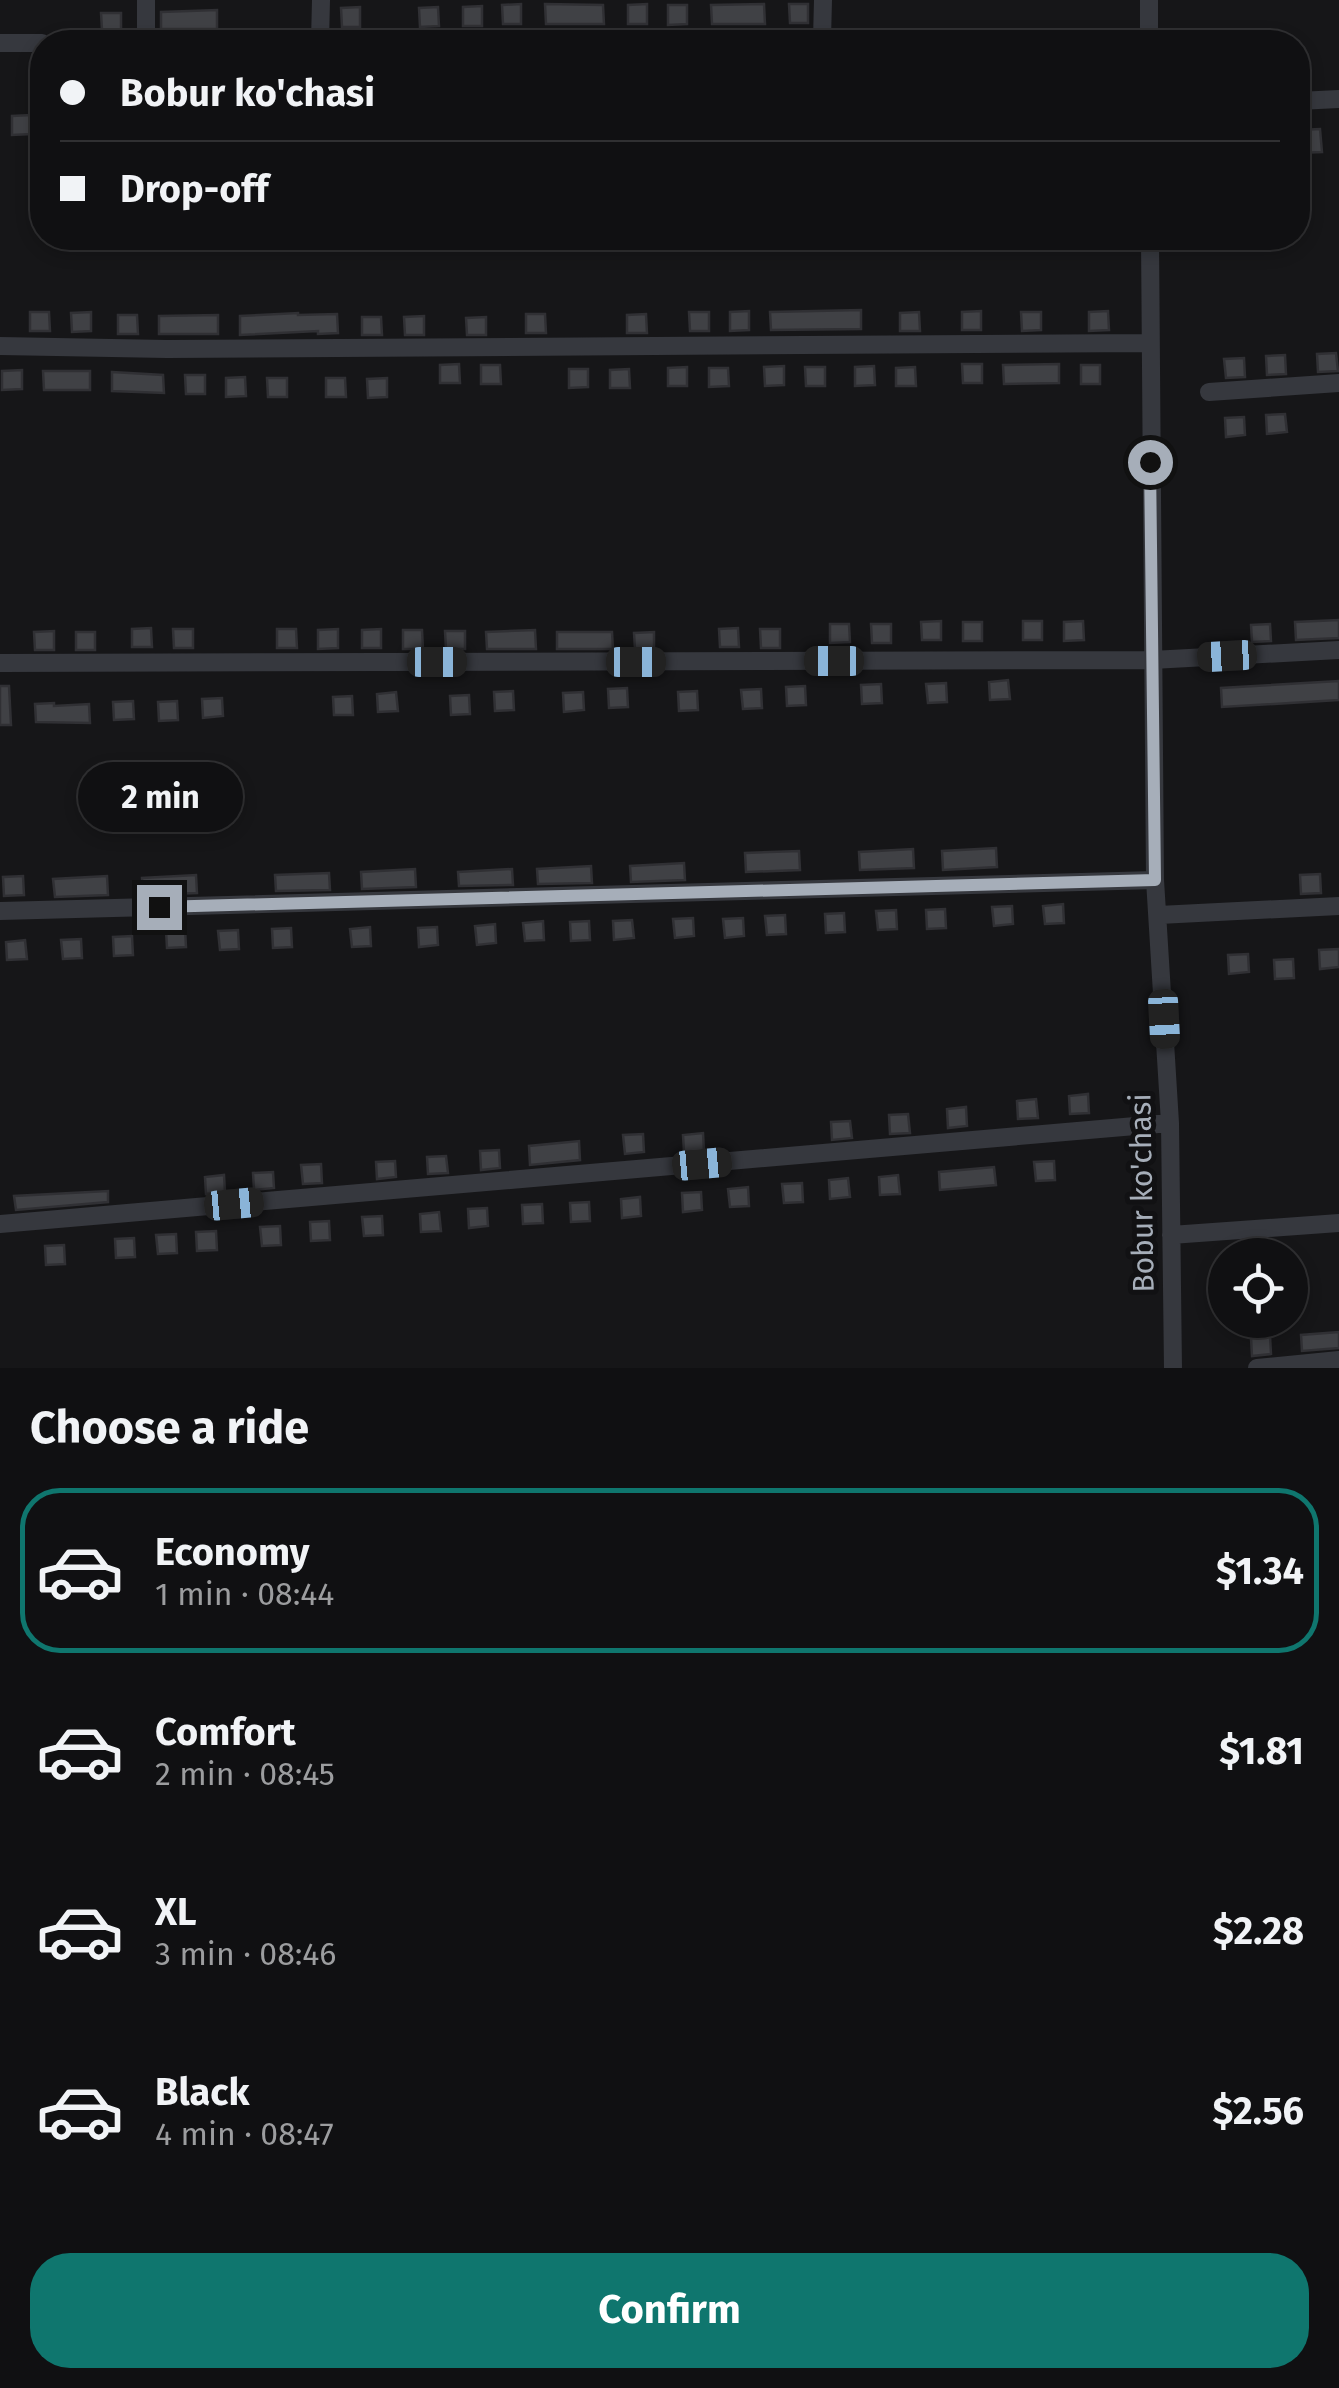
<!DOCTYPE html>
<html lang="en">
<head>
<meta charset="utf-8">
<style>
  body { margin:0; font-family:"Fira Sans",sans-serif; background:#19191b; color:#f1f3f6; height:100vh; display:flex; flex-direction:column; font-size:38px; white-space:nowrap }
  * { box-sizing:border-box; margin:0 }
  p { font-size:32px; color:#9c9d9f }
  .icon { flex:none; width:55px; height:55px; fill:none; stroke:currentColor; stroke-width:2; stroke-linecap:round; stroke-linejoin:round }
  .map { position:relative; height:1368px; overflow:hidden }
  .drawer { display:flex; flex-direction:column; background:#101012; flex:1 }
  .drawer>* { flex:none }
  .top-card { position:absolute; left:30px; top:30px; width:1280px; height:220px; border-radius:40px; box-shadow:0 5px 15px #0003,0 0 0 2px #303032; display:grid; align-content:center; height:220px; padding:0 30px; background:#101012 }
  .buttons { position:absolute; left:1208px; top:1238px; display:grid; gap:20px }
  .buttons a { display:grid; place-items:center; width:100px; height:100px; border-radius:50%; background:#101012; box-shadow:0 5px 15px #0003,0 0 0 2px #303032; font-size:50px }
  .end { position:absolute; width:45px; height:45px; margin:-22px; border:12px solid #a6aeb9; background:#111; box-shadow:0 0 0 5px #111 }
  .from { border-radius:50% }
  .bubble { position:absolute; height:70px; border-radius:35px; background:#101012; box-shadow:0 5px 15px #0003,0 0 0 2px #303032; font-size:32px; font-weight:700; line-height:70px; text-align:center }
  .car { position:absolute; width:30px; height:60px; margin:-30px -15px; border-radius:12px; box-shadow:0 0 8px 2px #0007; background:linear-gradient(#222 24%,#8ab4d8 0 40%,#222 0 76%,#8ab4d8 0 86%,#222 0) }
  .top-card b { display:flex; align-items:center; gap:35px; height:95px; font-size:38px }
  .top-card b+b { border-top:2px solid #303032 }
  .top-card i { width:25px; height:25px; background:#f1f3f6 }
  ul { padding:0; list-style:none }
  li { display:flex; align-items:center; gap:30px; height:165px; margin:0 20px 15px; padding:0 10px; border:5px solid transparent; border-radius:40px }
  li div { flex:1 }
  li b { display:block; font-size:38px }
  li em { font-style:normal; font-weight:700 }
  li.current { border-color:#0f766e }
  li>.icon { width:90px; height:90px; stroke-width:1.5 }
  h2 { padding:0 30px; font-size:45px; line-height:120px }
  .button { display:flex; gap:20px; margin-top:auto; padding:20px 30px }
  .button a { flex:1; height:115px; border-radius:40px; background:#0f766e; color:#fff; font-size:40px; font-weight:700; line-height:115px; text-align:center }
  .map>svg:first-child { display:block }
</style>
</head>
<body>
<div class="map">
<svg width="1339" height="1368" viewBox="0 0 1339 1368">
  <rect width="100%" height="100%" fill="#161618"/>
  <path fill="#404145" stroke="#303034" stroke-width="2.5" d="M521 4V24H503L502 5Z
    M545 4 603 5 604 24H546Z
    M647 4V24H628V5Z
    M764 4 765 24H712L711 5Z
    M789 4H808V23H790Z
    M668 5H687V24L668 25Z
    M482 6V26H463V7Z
    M360 7V27H342L341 8Z
    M438 7 439 26 420 27 419 8Z
    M217 10V29H161V12Z
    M101 13H121V29L102 30Z
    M31 115 32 134 12 135V116Z
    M1320 129 1322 152 1298 153V130Z
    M861 310V329L771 330 770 312Z
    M749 311V330L730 331V312Z
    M981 311V330H962V312Z
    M1108 311 1109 330 1089 331V312Z
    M30 312H49L50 331H30Z
    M91 312V331L72 332 71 313Z
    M689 312H709V331H690Z
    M919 312 920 331H900V313Z
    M1021 312H1041V330L1022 331Z
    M298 313V315L337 314 338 333 318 334V331L240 335V316Z
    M526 314H545L546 333H526Z
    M646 314 647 333H627V315Z
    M118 315H137L138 334H118Z
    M218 315V334H159V316Z
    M424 316V335H405L404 317Z
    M362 317H381L382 335H362Z
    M486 317V335H467L466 318Z
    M1336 353 1338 371 1318 372 1317 354Z
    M1285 355 1286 374 1267 375 1266 356Z
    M1244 358 1245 377 1226 378 1224 359Z
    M459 364 460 383H440V365Z
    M962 364H982V383H963Z
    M1059 364V383L1004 384 1003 365Z
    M481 365H500L501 384H481Z
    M1081 365H1100V384H1081Z
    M784 366V385L765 386 764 367Z
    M874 366 875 385 855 386V367Z
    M687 367V386H668V368Z
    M805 367H825V386H806Z
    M915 367 916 386H896V368Z
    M709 368H728L729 386 709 387Z
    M569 369H588V387L569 388Z
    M629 369 630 388H610V370Z
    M22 370V389L2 390V371Z
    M43 371H90V390H44Z
    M112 372 163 375 164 393 112 391Z
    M185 375H205V394H186Z
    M245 377 246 396 226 397V378Z
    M267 378H287V397H268Z
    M326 378H345L346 397H326Z
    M387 378V397L368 398 367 379Z
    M1285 414 1287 432 1267 434 1266 415Z
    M1244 417 1245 435 1226 437 1225 418Z
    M1339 620V638L1296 640 1295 622Z
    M941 621V640H922L921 622Z
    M1023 621H1042V640H1023Z
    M1083 621 1084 640 1064 641V622Z
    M963 622H982V641H963Z
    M830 624H849L850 642 830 643Z
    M871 624H891V643H872Z
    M1270 624 1271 641 1252 642 1251 625Z
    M151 628 152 647H132V629Z
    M738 628 739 647H720L719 629Z
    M173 629H193V648H174Z
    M277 629H296L297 648H277Z
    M338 629V648L318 649V630Z
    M381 629V648H362V630Z
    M760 629H780V648H761Z
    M403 630H422L423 649H403Z
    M535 630 536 649H487L486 632Z
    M54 631V650H35L34 632Z
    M445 631H465V649H446Z
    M76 632H95V650H76Z
    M557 632H612L613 649H557Z
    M654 632V649H635L634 633Z
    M1008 680 1010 699 990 700 989 682Z
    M1339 681V700L1222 707 1221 688Z
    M946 683 947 702 928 703 926 684Z
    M881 684 882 703 862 704 861 685Z
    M0 686H9L11 725H0Z
    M805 686 806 705 787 706 786 687Z
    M627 688 628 707 609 708 608 689Z
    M761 689 762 708 743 709 741 690Z
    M513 691 514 710 495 711 494 692Z
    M697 691 698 710 679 711 678 692Z
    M396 692 398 711 378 712 377 694Z
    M583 692 584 710 564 712 563 693Z
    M469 695 470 714 451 715 450 696Z
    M352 696 353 715H334L333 697Z
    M222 698 223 716 203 718 202 699Z
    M133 701 134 719 114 720 113 702Z
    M177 701 178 720 159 721 158 702Z
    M54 703V706L89 704 90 723 36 722 35 704Z
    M996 848 997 867 943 870 942 851Z
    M913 849 914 868 860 870 859 852Z
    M799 851 800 870 746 872 745 853Z
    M684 863 685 880 631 882 630 866Z
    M591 866 592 883 538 884 537 869Z
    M415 869 416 887 362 889 361 872Z
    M512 869 513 885 459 886 458 872Z
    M329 873 330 890 276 891 275 875Z
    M1320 874 1321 893 1301 894 1300 875Z
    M196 875 197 893 143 895 142 878Z
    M23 876 24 895 4 896 3 877Z
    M107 876 108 895 55 897 53 879Z
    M1063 904 1064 923 1045 924 1043 906Z
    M1012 906 1013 924 994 926 992 907Z
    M945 909 946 928 927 929 926 910Z
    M896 910 897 929 878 930 876 911Z
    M844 913 845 932 826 933 825 914Z
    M785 915 786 934 767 935 765 916Z
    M693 918 694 936 675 938 673 919Z
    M743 918 744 936 725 938 723 919Z
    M632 920 634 938 614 940 613 921Z
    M543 921 544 940 525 941 523 923Z
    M589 921 590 940 571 941 570 922Z
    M495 924 496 943 477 945 475 926Z
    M370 927 371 946 352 947 350 929Z
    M437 927 438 945 419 947 418 928Z
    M185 928 186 947 167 948 166 930Z
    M291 928 292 947 273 948 272 929Z
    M238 930 239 949 220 950 218 931Z
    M132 936 133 955 114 956 113 937Z
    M81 939 82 958 63 959 61 940Z
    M25 940 27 959 7 960 6 942Z
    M1339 949V967L1320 969 1319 950Z
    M1248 954 1249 972 1229 974 1228 955Z
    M1293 959 1294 978 1275 979 1274 960Z
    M1088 1094 1089 1113 1070 1114 1069 1096Z
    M1036 1099 1038 1118 1018 1119 1017 1101Z
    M966 1107 967 1126 948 1128 947 1109Z
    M908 1114 910 1133 890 1134 889 1115Z
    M850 1121 852 1138 832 1140 831 1122Z
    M703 1133 704 1151 684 1152 683 1135Z
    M643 1134 644 1152 625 1154 623 1135Z
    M579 1141 580 1160 530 1165 529 1146Z
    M499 1150 500 1168 481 1170 480 1151Z
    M446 1156 448 1173 428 1174 427 1157Z
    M395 1161 396 1177 377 1179 376 1162Z
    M1054 1161 1055 1180 1036 1181 1034 1162Z
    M321 1164 322 1183 303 1184 301 1165Z
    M994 1167 996 1185 940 1190 939 1172Z
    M273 1172 274 1188 254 1190 253 1173Z
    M224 1175 225 1192 206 1194 205 1177Z
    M898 1175 900 1194 880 1195 879 1177Z
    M848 1178 850 1197 830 1199 829 1180Z
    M802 1183 803 1202 784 1203 782 1184Z
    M748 1187 749 1206 730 1207 728 1189Z
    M108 1191V1202L16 1210 14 1196Z
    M701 1192 702 1210 683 1212 682 1193Z
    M640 1197 641 1216 622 1218 621 1199Z
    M589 1202 590 1221 571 1222 570 1203Z
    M542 1204 543 1223 523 1224 522 1205Z
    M487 1208 488 1226 469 1228 468 1209Z
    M439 1212 441 1231 421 1232 420 1214Z
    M382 1216 383 1235 364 1236 362 1217Z
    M329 1221 330 1240 311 1241 310 1222Z
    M280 1226 281 1245 262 1246 260 1227Z
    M216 1231 217 1250 197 1251 196 1232Z
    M176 1234 177 1253 158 1254 156 1235Z
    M134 1238 135 1257 116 1258 115 1239Z
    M64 1245 65 1264 46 1265 45 1246Z
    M1339 1332V1348L1302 1351 1301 1335Z
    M1270 1336 1271 1354 1252 1356 1251 1338Z"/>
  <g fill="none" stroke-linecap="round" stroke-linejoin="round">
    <path stroke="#36383e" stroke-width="18" d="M1149 0V42
      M822 39 823 0
      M320 41 321 0
      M104 42 822 39V42
      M146 42V0
      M0 43H42
      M1298 101 1339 99
      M1150 238 1155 880 1170 1123 1173 1368
      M0 346 167 349 1149 343
      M1209 392 1339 383
      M0 663 1152 660 1339 650
      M0 911 1155 880
      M1159 915 1339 906
      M0 1224 1170 1123
      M1171 1235 1339 1223
      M1257 1368 1339 1360"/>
  </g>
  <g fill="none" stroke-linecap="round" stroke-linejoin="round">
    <path stroke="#a6aeb9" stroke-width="12" d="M159 907 1155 880 1150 462"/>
  </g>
  <g text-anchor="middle" stroke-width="10" stroke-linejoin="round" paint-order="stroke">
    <g font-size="30" fill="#a6aeb9" stroke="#111113">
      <text transform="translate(1142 1193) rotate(-91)" y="10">Bobur ko'chasi</text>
    </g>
  </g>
</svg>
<div class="buttons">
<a><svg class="icon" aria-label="locate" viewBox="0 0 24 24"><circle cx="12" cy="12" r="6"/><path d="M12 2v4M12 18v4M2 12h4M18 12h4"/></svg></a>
</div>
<i class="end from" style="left:1150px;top:462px"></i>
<i class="end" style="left:159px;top:907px"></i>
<div class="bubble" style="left:78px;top:762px;width:165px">2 min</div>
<i class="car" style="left:1227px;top:656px;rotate:267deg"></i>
<i class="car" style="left:834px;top:661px;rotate:270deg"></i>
<i class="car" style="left:437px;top:662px;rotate:90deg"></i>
<i class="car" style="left:636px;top:662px;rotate:90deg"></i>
<i class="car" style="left:1164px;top:1019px;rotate:177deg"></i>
<i class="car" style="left:702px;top:1164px;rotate:85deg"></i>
<i class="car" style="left:234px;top:1204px;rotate:85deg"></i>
<div class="top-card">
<b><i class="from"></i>Bobur ko'chasi</b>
<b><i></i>Drop-off</b>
</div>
</div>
<section class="drawer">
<h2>Choose a ride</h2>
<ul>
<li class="current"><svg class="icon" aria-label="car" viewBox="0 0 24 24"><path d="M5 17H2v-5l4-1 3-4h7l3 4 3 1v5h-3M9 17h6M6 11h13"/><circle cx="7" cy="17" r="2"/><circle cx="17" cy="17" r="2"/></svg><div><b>Economy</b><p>1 min · 08:44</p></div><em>$1.34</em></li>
<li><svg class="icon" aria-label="car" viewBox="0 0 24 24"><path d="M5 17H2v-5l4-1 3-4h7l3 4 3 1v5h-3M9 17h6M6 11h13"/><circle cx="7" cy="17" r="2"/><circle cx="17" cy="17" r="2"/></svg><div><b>Comfort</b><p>2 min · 08:45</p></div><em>$1.81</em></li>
<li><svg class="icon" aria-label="car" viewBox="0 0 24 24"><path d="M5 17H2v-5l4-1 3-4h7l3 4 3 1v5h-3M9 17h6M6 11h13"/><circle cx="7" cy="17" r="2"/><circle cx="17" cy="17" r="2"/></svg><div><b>XL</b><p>3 min · 08:46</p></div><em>$2.28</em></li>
<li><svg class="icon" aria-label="car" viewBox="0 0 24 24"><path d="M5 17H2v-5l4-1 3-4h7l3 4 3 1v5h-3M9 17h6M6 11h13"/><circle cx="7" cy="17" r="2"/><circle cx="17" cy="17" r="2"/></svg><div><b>Black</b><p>4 min · 08:47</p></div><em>$2.56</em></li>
</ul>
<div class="button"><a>Confirm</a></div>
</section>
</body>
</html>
